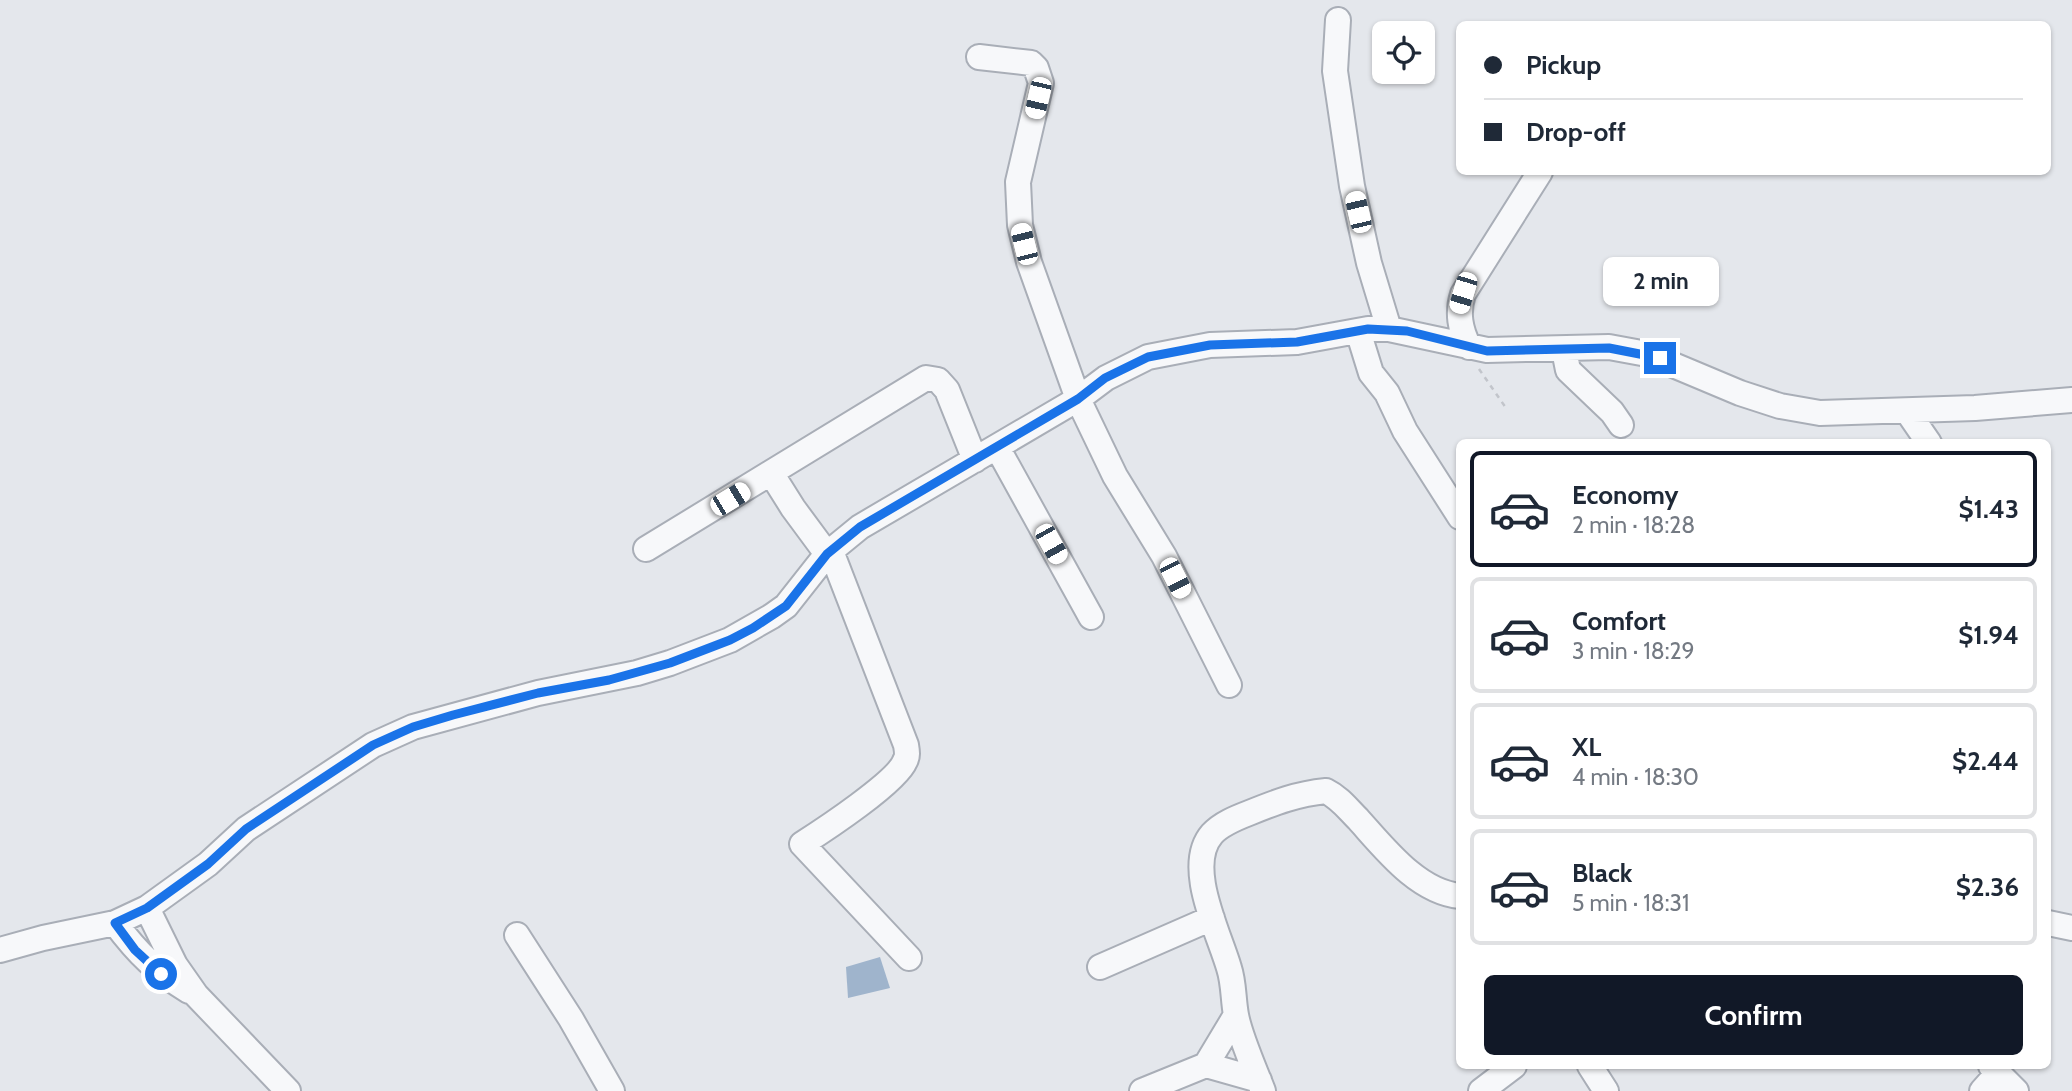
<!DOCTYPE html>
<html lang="en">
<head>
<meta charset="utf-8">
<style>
  body { margin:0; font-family:Cabin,sans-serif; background:#f2f2f3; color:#1f2937; height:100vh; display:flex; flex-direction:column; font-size:26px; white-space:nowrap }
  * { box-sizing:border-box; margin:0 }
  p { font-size:23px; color:#747a83 }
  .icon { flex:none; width:38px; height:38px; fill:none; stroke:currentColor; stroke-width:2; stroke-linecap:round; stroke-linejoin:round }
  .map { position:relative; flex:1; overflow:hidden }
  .side { position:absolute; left:1456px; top:439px; width:595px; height:630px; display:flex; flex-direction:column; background:#fff; border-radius:10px; box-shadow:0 2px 5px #0004 }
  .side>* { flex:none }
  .top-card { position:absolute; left:1456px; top:21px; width:595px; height:154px; border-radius:10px; box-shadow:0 2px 5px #0004; display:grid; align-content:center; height:154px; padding:0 28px; background:#fff }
  .buttons { position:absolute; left:1372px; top:21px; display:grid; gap:14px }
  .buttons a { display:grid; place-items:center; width:63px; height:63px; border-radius:10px; background:#fff; box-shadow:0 2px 5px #0004; font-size:35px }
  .end { position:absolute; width:32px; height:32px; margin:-16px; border:9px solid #1a73e8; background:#fff; box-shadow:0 0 0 4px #fff }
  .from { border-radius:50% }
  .bubble { position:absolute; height:49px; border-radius:10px; background:#fff; box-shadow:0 2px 5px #0004; font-size:23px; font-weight:800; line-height:49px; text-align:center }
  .car { position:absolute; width:21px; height:42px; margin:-21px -10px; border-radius:9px; box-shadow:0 0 5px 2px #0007; background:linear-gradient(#fff 24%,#345 0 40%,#fff 0 76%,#345 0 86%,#fff 0) }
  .top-card b { display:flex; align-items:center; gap:24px; height:66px; font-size:26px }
  .top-card b+b { border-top:2px solid #e0e1e3 }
  .top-card i { width:18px; height:18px; background:#1f2937 }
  ul { padding:12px 0 0; list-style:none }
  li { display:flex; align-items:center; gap:21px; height:116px; margin:0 14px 10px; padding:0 14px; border:4px solid #e0e1e3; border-radius:10px }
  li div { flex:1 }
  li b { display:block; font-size:26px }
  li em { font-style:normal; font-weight:800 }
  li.selected { border-color:#111827 }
  li>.icon { width:63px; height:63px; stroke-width:1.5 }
  .primary-button { display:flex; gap:14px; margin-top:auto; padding:14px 28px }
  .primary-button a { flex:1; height:80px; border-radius:10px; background:#111827; color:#fff; font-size:28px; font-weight:800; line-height:80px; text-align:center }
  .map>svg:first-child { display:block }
</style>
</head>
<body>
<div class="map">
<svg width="2072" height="1091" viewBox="0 0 2072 1091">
  <rect width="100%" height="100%" fill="#e4e7ec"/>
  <path fill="#9fb4cc" d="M880 957 890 988 848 998 846 967Z"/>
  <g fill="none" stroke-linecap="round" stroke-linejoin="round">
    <g stroke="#a9aeb7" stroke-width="28">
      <path id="minor" d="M1338 20 1335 71 1352 186 1369 263 1389 329
        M979 57 1031 63 1036 68 1041 83 1018 182 1020 225 1029 262 1078 399 1115 476 1164 556 1229 685
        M1358 331 1371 373 1387 393 1405 431 1460 517
        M1469 347C1460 329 1457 313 1463 294L1540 172
        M1564 350 1568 370 1612 412 1621 425
        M1907 411 1929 443
        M997 447 1091 617
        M771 473 793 508 827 554
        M646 549 926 378 938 380 947 390 975 460
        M831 551 906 745C907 751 908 756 905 761 897 782 824 830 802 844L909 958
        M147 908 175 965 196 995 288 1091
        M115 923C139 955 155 970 189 991
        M2048 923 2072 928
        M517 935 571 1019 612 1091
        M0 950 43 938 115 923 147 908 208 864 246 829 373 745 413 727 538 693 637 673 670 663 730 640 772 616 786 606 827 554 860 527 1078 399 1106 378 1148 357 1210 345 1297 342 1368 329H1389L1487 350 1609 347 1647 354 1740 393 1780 406 1820 413 1975 408 2072 400
        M1100 967 1212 918
        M1206 1065 1259 1080
        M1590 1066 1606 1091
        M1991 1066 2016 1091
        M1142 1091 1206 1065 1236 1015
        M1263 1091C1255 1070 1240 1037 1236 1015 1233 999 1234 983 1229 968 1219 933 1184 866 1212 834 1221 824 1236 818 1249 813 1276 802 1297 794 1326 791 1340 798 1347 808 1358 819 1385 849 1418 892 1460 896
        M1481 1091 1514 1066
        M1982 1091 1998 1073"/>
    </g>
    <path stroke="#c2c5cb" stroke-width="2.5" stroke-dasharray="5 5" stroke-linecap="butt" d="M1479 369 1506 408"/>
    <use href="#minor" stroke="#f7f8fa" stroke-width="24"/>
  </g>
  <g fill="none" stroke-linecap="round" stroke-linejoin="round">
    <path stroke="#1a73e8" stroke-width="9" d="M161 974 135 950 115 923 147 908 208 864 246 829 373 745 413 727 453 715 538 693 609 680 670 663 730 640 753 628 786 606 827 554 860 527 1078 399 1105 378 1148 357 1210 345 1297 342 1368 329 1407 331 1487 351 1609 348 1660 358"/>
  </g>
</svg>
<div class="buttons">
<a><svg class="icon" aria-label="locate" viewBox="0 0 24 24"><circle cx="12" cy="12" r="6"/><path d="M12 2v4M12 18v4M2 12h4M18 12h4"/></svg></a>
</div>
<i class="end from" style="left:161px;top:974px"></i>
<i class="end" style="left:1660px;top:358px"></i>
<div class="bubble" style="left:1603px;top:257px;width:116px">2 min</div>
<i class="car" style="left:1038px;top:98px;rotate:193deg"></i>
<i class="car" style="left:1358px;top:212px;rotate:347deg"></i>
<i class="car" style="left:1024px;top:244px;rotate:346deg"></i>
<i class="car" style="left:1463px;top:293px;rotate:197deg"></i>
<i class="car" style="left:730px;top:499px;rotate:59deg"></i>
<i class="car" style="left:1051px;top:544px;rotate:151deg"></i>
<i class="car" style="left:1175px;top:578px;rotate:153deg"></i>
<div class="top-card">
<b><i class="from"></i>Pickup</b>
<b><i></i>Drop-off</b>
</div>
<section class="side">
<ul>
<li class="selected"><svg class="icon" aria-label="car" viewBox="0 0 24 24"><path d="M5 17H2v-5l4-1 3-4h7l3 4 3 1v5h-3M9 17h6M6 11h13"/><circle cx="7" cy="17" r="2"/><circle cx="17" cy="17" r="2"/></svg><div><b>Economy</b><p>2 min · 18:28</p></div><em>$1.43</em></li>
<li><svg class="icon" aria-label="car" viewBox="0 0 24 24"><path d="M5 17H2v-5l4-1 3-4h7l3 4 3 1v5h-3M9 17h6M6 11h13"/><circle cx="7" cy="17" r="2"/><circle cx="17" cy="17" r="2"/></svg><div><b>Comfort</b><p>3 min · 18:29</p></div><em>$1.94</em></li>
<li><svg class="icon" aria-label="car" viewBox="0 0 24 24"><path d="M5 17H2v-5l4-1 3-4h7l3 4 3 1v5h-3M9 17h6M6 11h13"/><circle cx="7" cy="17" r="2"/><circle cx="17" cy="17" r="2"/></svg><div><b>XL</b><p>4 min · 18:30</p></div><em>$2.44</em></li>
<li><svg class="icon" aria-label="car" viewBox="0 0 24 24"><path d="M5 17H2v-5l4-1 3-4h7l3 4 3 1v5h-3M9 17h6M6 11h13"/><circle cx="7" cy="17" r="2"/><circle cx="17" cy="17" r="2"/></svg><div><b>Black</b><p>5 min · 18:31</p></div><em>$2.36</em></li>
</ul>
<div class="primary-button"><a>Confirm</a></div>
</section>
</div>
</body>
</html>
